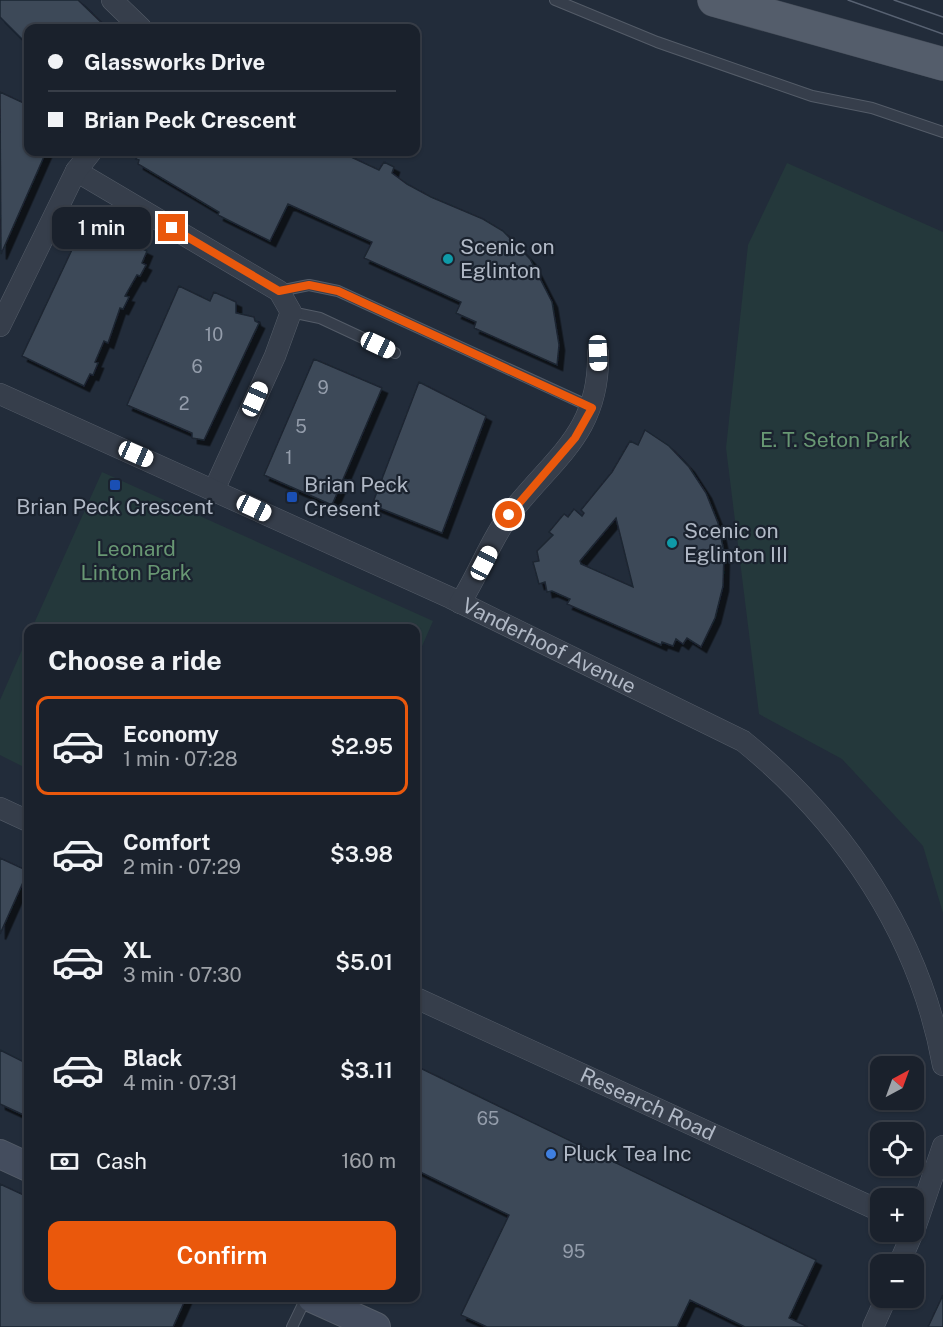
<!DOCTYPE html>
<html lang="en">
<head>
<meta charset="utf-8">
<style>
  body { margin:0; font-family:"Public Sans",sans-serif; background:#272e38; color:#f1f3f6; height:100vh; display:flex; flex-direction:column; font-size:22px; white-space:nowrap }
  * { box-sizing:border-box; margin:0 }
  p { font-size:20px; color:#9fa3a9 }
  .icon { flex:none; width:33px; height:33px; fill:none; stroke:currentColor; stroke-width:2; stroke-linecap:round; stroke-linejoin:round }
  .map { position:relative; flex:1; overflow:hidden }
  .side { position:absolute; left:24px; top:624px; width:396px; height:678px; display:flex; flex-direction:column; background:#1a212c; border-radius:12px; box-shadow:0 2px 4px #0004,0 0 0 2px #383e48 }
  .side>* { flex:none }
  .hud { position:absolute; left:24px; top:24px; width:396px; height:132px; border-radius:12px; box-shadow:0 2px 4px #0004,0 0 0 2px #383e48; display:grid; align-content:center; height:132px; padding:0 24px; background:#1a212c }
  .needle { width:39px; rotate:41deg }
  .controls { position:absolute; left:870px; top:1056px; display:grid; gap:12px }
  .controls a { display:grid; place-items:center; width:54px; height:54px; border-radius:12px; background:#1a212c; box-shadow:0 2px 4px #0004,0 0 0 2px #383e48; font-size:30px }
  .end { position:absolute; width:27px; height:27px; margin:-14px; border:8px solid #ea580c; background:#fff; box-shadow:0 0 0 3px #fff }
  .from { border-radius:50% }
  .bubble { position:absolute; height:42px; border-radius:12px; background:#1a212c; box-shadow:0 2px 4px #0004,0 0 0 2px #383e48; font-size:20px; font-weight:600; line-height:42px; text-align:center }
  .car { position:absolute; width:18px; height:36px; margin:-18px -9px; border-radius:8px; box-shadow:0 0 4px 2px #0007; background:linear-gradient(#fff 24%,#345 0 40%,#fff 0 76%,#345 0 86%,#fff 0) }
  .hud b { display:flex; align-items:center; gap:21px; height:57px; font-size:22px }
  .hud b+b { border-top:2px solid #383e48 }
  .hud i { width:15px; height:15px; background:#f1f3f6 }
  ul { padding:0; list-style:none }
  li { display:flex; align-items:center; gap:18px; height:99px; margin:0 12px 9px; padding:0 12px; border:3px solid transparent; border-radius:12px }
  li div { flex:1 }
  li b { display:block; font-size:22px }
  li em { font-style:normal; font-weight:600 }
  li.active { border-color:#ea580c }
  li>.icon { width:54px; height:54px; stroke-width:1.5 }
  h2 { padding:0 24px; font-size:27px; line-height:72px }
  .pay { display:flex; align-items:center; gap:15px; height:66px; padding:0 24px; font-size:22px }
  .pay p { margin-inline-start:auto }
  .primary-button { display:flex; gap:12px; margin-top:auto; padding:12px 24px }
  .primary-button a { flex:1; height:69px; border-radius:12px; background:#ea580c; color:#fff; font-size:24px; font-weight:600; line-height:69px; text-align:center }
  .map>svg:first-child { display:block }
</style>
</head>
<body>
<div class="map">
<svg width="943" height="1327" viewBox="0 0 943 1327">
  <defs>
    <filter id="shadow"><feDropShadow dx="5.5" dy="5.5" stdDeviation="0" flood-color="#0009"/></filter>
  </defs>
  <rect width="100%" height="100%" fill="#222c3a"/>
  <path fill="#24383b" d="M787 163 943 232V913L923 846 842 759 759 714 726 448 748 245Z
    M102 472 433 621 416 660V628H32Z
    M28 636V769L0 755V700Z"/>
  <path fill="#3e4a59" stroke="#1d2531" stroke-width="1.5" fill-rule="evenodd" filter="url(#shadow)" d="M0 0H78L107 28H28V45L0 17Z
    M0 92 28 105V152H46L1 254Z
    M141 152H350L349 156 379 170 384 162 394 167 392 173 407 184 431 197 483 219 503 231 530 259 552 302 559 345 557 365 474 328 476 322 456 313 461 302 364 258 372 242 288 204 270 241 218 215 219 212 138 164 139 160 136 159Z
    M85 222 96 225 97 229 108 233 110 228 116 227 136 236 132 244 147 251 142 263 146 265 140 276 137 275 125 296 129 297 123 309 120 308 108 343 104 341 95 362 98 363 93 375 90 374 84 386 22 356Z
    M179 286 210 301 214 292 236 302V313L254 317 255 321 259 323 204 440 192 438V433L127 405Z
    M314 359 382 388 332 505 264 475Z
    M419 382 486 416 442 533 372 505Z
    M645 430 669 446 689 467 706 493 718 523 724 552 723 586 715 618 701 647 687 638 683 644 676 639 673 646 662 642 661 645 567 604 570 599 552 591 547 592 545 582 539 584 533 562 539 561 537 551 553 535 549 532 564 514 568 517 574 509 582 516 584 513 581 510 612 472 630 441 638 445ZM616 518 633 587 581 564 580 561Z
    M0 858 28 871 0 934Z
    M0 1050 28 1064V1117L0 1104Z
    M416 1066 816 1260 789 1318 808 1327H745L690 1300 677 1327H487L461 1315 509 1215 416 1170Z
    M0 1184 28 1197V1298H186L173 1327H0Z
    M943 1295V1327H928Z"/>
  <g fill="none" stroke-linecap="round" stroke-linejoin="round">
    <g stroke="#545c68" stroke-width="12">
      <path id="lane" d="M555 0 657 42 812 96 872 108 943 132
        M279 291 309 285 338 291 591 407
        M291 312 320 318 395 353
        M292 1327 306 1298"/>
    </g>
    <g stroke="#545c68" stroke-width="22">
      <g id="street">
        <path d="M112 0 141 28"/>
        <path d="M76 171 279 291 291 312 275 356 214 490"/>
        <path d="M0 326 76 171 91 152"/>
        <path id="s1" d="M0 394 451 598 743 741C844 823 920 936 943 1065"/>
        <path d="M460 603C478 575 491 539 510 514 553 458 600 433 598 353"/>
        <path d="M0 808 28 821"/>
        <path id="s2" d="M416 998 880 1211"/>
        <path d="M914 1231 943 1146"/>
        <path d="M899 1264 913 1232"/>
        <path d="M873 1327 886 1298"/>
      </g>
    </g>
    <g stroke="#545c68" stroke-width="30">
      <path id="secondary" d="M0 1154 28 1167
        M312 1298 376 1327"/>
    </g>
    <g stroke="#3f4753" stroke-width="34">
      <path id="primary" d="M714 0 943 64"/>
    </g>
    <use href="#lane" stroke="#363e4b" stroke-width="10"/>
    <use href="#street" stroke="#363e4b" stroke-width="21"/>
    <use href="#secondary" stroke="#444d5e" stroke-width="28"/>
    <use href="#primary" stroke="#545d6b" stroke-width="33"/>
    <path stroke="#586272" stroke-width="1.5" d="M848 0 943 34
      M894 0 943 17"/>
  </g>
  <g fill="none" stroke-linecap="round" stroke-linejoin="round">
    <path stroke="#ea580c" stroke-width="8" d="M172 228 279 291 309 285 338 291 592 408 575 438 509 515"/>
  </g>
  <g fill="#0f9aa8" stroke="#1b232f" stroke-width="2">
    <circle cx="448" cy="259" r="6"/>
    <circle cx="672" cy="543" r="6"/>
  </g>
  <g fill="#1a4fb4" stroke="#1b232f" stroke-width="2">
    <rect x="109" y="479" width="12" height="12" rx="3"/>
    <rect x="286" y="491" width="12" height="12" rx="3"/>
  </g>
  <circle fill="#3f7fe0" stroke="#1b232f" stroke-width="2" cx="551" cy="1154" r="6"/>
  <g text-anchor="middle" stroke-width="4.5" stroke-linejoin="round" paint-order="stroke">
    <g font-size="18" fill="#949dab">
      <text x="214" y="341">10</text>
      <text x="197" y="373">6</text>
      <text x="323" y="394">9</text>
      <text x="184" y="410">2</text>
      <text x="301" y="433">5</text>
      <text x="289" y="464">1</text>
      <text x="488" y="1125">65</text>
      <text x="574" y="1258">95</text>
    </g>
    <g font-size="21" fill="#b1b9c6" stroke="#1b232f" text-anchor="start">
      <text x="460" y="254">Scenic on<tspan x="460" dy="24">Eglinton</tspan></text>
      <text x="304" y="492">Brian Peck<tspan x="304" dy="24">Cresent</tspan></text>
      <text x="115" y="514" text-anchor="middle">Brian Peck Crescent</text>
      <text x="684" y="538">Scenic on<tspan x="684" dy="24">Eglinton III</tspan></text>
      <text x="563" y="1161">Pluck Tea Inc</text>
    </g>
    <g font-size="21" fill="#689773" stroke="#1b232f">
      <text x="835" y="447">E. T. Seton Park</text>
      <text x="136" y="556">Leonard<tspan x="136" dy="24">Linton Park</tspan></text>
    </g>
    <g font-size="21" fill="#b1b9c6" stroke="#1b232f">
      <text dy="7" stroke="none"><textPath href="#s1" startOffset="604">Vanderhoof Avenue</textPath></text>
      <text dy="7" stroke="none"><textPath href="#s2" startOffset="255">Research Road</textPath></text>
    </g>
  </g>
</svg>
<div class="controls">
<a><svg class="needle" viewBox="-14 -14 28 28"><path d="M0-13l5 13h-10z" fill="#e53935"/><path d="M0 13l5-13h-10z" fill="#9fa3a9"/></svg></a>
<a><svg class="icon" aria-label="locate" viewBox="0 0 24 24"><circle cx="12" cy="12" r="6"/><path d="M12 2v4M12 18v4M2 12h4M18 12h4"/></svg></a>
<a>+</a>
<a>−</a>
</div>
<i class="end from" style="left:509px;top:515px"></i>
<i class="end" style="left:172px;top:228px"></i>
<div class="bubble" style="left:52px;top:207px;width:99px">1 min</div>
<i class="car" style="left:378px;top:345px;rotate:115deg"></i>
<i class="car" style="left:598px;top:353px;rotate:178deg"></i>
<i class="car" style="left:255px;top:399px;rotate:24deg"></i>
<i class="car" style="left:136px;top:454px;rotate:114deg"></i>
<i class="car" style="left:254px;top:508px;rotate:115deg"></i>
<i class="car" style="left:484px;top:563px;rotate:28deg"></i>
<div class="hud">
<b><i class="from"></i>Glassworks Drive</b>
<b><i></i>Brian Peck Crescent</b>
</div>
<section class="side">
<h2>Choose a ride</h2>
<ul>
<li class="active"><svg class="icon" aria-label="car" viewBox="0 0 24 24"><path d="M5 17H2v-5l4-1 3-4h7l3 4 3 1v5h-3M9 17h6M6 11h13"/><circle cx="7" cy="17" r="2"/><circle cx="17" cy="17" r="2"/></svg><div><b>Economy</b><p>1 min · 07:28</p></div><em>$2.95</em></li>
<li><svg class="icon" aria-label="car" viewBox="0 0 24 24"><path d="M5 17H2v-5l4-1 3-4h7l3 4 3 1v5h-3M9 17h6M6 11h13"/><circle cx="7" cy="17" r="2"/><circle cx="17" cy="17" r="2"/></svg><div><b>Comfort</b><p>2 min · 07:29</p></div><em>$3.98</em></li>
<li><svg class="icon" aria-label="car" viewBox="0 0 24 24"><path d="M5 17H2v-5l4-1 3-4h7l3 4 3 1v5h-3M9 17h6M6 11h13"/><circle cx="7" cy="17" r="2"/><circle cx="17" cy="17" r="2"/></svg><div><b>XL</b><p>3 min · 07:30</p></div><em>$5.01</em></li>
<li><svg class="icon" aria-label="car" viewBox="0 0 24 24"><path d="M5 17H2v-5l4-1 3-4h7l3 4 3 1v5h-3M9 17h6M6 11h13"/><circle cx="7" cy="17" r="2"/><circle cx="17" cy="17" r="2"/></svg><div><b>Black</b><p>4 min · 07:31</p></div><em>$3.11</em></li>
</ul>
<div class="pay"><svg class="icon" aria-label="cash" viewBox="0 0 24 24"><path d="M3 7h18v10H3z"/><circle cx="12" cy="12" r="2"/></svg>Cash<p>160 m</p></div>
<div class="primary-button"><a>Confirm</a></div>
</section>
</div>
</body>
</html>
